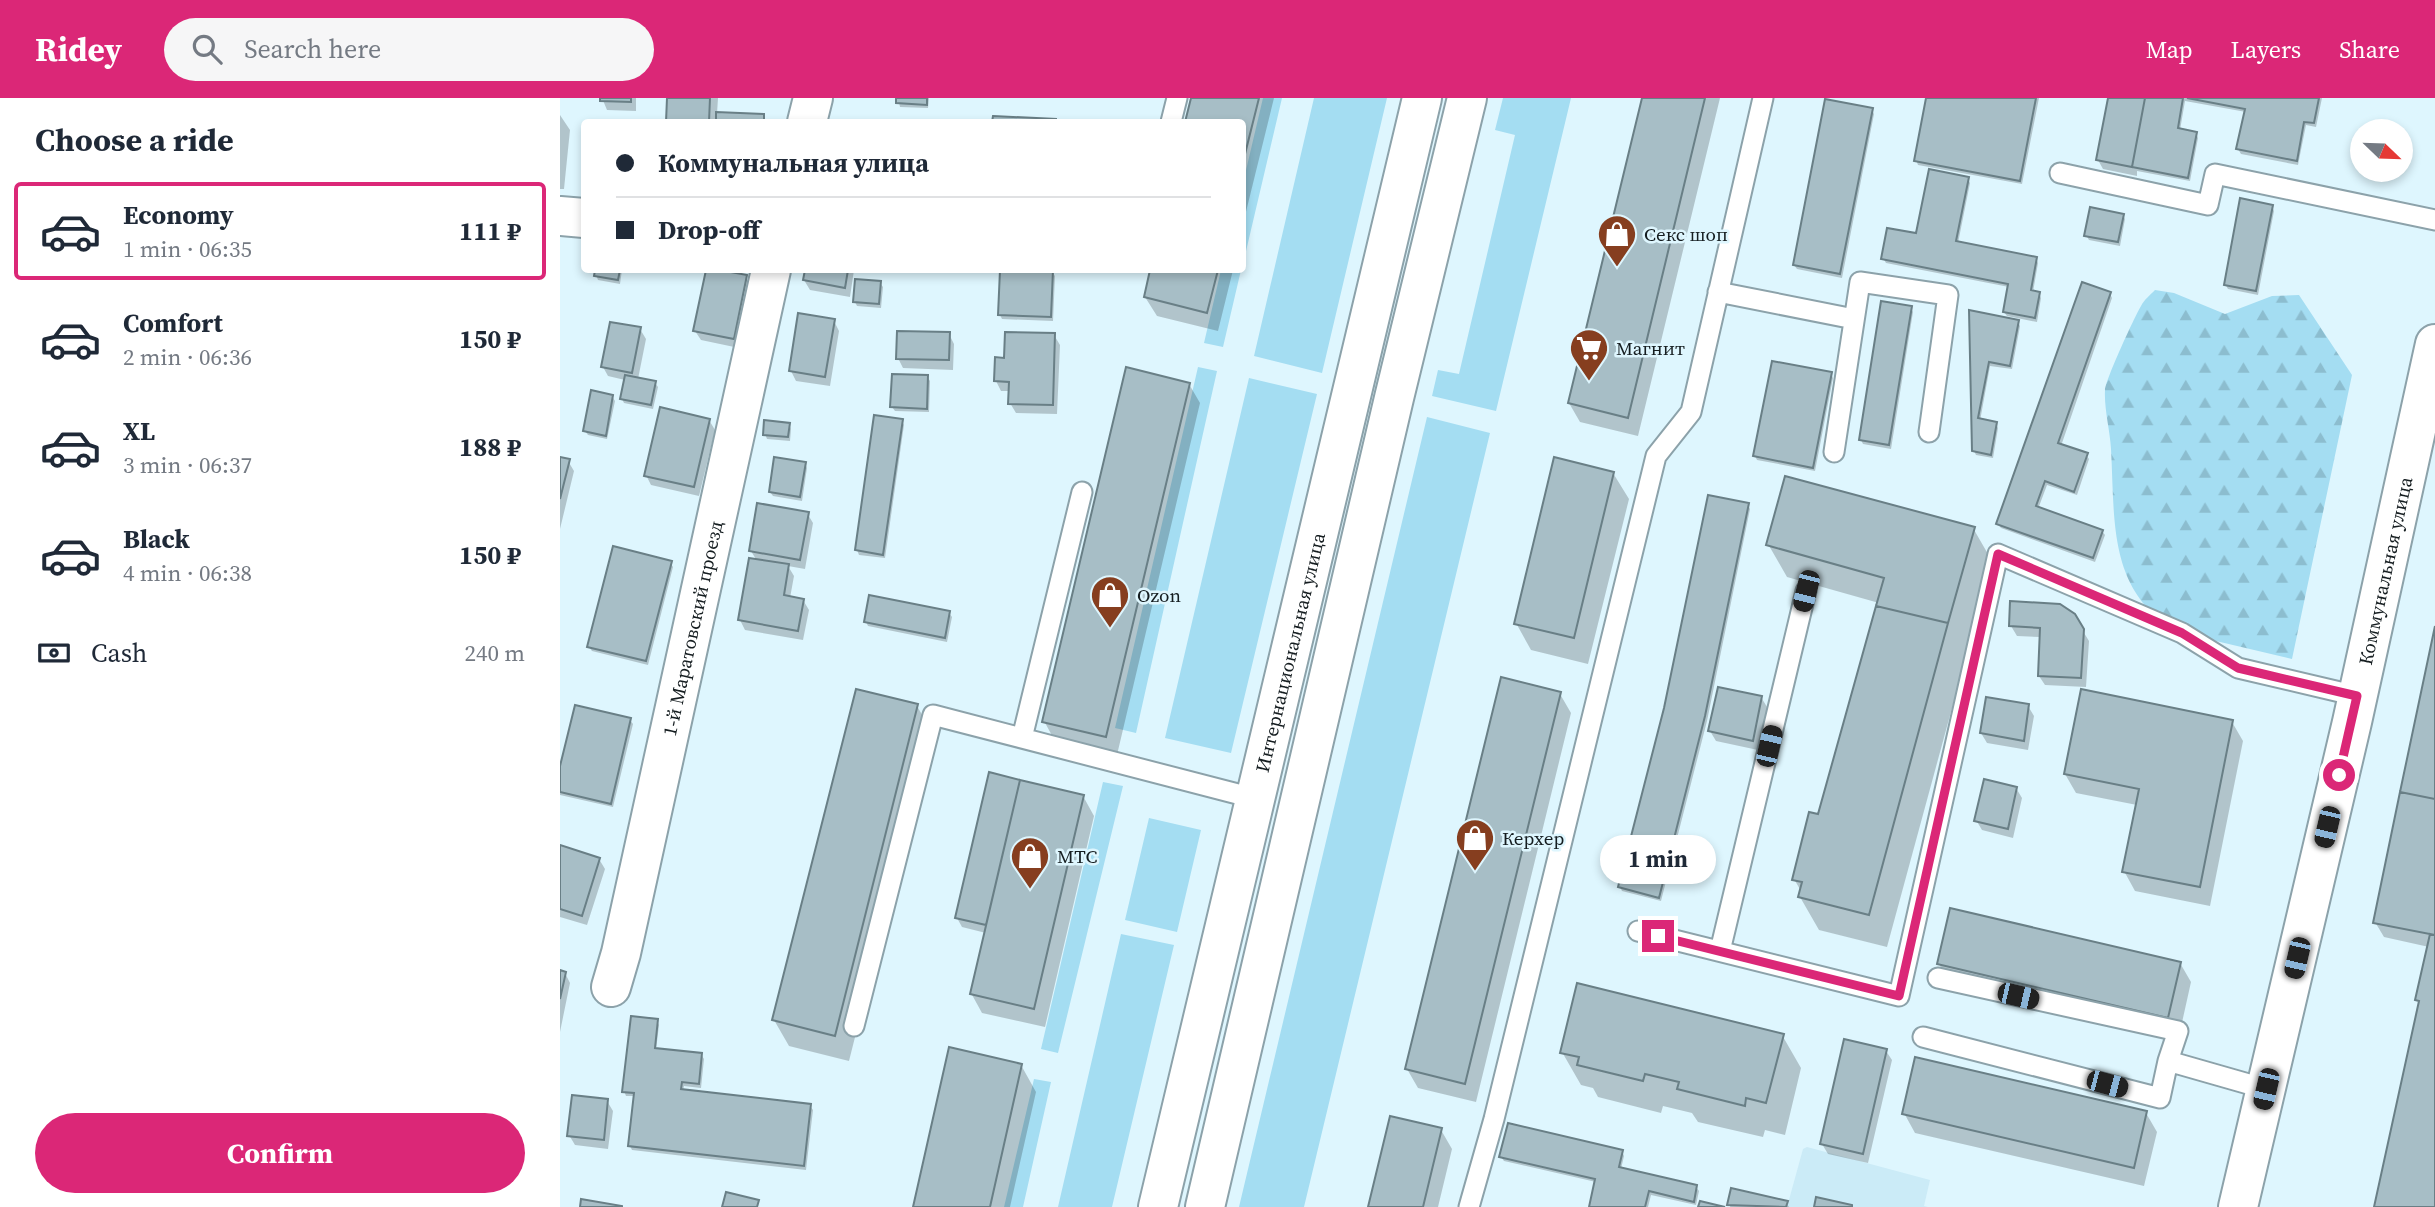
<!DOCTYPE html>
<html lang="en">
<head>
<meta charset="utf-8">
<style>
  body { margin:0; font-family:"Source Serif 4",serif; background:#f6f6f7; color:#1f2937; height:100vh; display:flex; flex-direction:column; font-size:26px; white-space:nowrap }
  * { box-sizing:border-box; margin:0 }
  p { font-size:23px; color:#747a83 }
  .icon { flex:none; width:38px; height:38px; fill:none; stroke:currentColor; stroke-width:2; stroke-linecap:round; stroke-linejoin:round }
  .map { position:relative; flex:1; overflow:hidden }
  .details { display:flex; flex-direction:column; background:#fff; width:560px }
  .details>* { flex:none }
  .banner { position:absolute; left:21px; top:21px; width:665px; height:154px; border-radius:7px; box-shadow:0 4px 10px #0003; display:grid; align-content:center; height:154px; padding:0 35px; background:#fff }
  .needle { width:46px; rotate:113deg }
  .fabs { position:absolute; left:1790px; top:21px; display:grid; gap:14px }
  .fabs a { display:grid; place-items:center; width:63px; height:63px; border-radius:50%; background:#fff; box-shadow:0 4px 10px #0003; font-size:35px }
  .end { position:absolute; width:32px; height:32px; margin:-16px; border:9px solid #db2777; background:#fff; box-shadow:0 0 0 4px #fff }
  .from { border-radius:50% }
  .bubble { position:absolute; height:49px; border-radius:24px; background:#fff; box-shadow:0 4px 10px #0003; font-size:23px; font-weight:700; line-height:49px; text-align:center }
  .car { position:absolute; width:21px; height:42px; margin:-21px -10px; border-radius:9px; box-shadow:0 0 5px 2px #0007; background:linear-gradient(#222 24%,#8ab4d8 0 40%,#222 0 76%,#8ab4d8 0 86%,#222 0) }
  .banner b { display:flex; align-items:center; gap:24px; height:66px; font-size:26px }
  .banner b+b { border-top:2px solid #e0e1e3 }
  .banner i { width:18px; height:18px; background:#1f2937 }
  ul { padding:0; list-style:none }
  li { display:flex; align-items:center; gap:21px; height:98px; margin:0 14px 10px; padding:0 21px; border:4px solid transparent; border-radius:7px }
  li div { flex:1 }
  li b { display:block; font-size:26px }
  li em { font-style:normal; font-weight:700 }
  li.on { border-color:#db2777 }
  li>.icon { width:63px; height:63px; stroke-width:1.5 }
  h2 { padding:0 35px; font-size:32px; line-height:84px }
  .pay { display:flex; align-items:center; gap:18px; height:77px; padding:0 35px; font-size:26px }
  .pay p { margin-inline-start:auto }
  .action { display:flex; gap:14px; margin-top:auto; padding:14px 35px }
  .action a { flex:1; height:80px; border-radius:42px; background:#db2777; color:#fff; font-size:28px; font-weight:700; line-height:80px; text-align:center }
  header { display:flex; align-items:center; gap:42px; box-sizing:border-box; height:98px; padding:0 35px; background:#db2777; color:#fff }
  header strong { font-size:33px }
  nav { display:flex; gap:38px; margin-inline-start:auto; font-size:24px }
  .search { width:490px; height:63px; background:#f6f6f7; display:flex; align-items:center; gap:18px; box-sizing:border-box; padding:0 24px; border-radius:38px; color:#747a83; font-size:26px }
  main { display:flex; flex:1; min-height:0 }
  .map>svg:first-child { display:block }
</style>
</head>
<body>
<header>
<strong>Ridey</strong>
<div class="search"><svg class="icon" aria-label="search" viewBox="0 0 24 24"><circle cx="10" cy="10" r="6"/><path d="M15 15l6 6"/></svg>Search here</div>
<nav><a>Map</a><a>Layers</a><a>Share</a></nav>
</header>
<main>
<section class="details">
<h2>Choose a ride</h2>
<ul>
<li class="on"><svg class="icon" aria-label="car" viewBox="0 0 24 24"><path d="M5 17H2v-5l4-1 3-4h7l3 4 3 1v5h-3M9 17h6M6 11h13"/><circle cx="7" cy="17" r="2"/><circle cx="17" cy="17" r="2"/></svg><div><b>Economy</b><p>1 min · 06:35</p></div><em>111 ₽</em></li>
<li><svg class="icon" aria-label="car" viewBox="0 0 24 24"><path d="M5 17H2v-5l4-1 3-4h7l3 4 3 1v5h-3M9 17h6M6 11h13"/><circle cx="7" cy="17" r="2"/><circle cx="17" cy="17" r="2"/></svg><div><b>Comfort</b><p>2 min · 06:36</p></div><em>150 ₽</em></li>
<li><svg class="icon" aria-label="car" viewBox="0 0 24 24"><path d="M5 17H2v-5l4-1 3-4h7l3 4 3 1v5h-3M9 17h6M6 11h13"/><circle cx="7" cy="17" r="2"/><circle cx="17" cy="17" r="2"/></svg><div><b>XL</b><p>3 min · 06:37</p></div><em>188 ₽</em></li>
<li><svg class="icon" aria-label="car" viewBox="0 0 24 24"><path d="M5 17H2v-5l4-1 3-4h7l3 4 3 1v5h-3M9 17h6M6 11h13"/><circle cx="7" cy="17" r="2"/><circle cx="17" cy="17" r="2"/></svg><div><b>Black</b><p>4 min · 06:38</p></div><em>150 ₽</em></li>
</ul>
<div class="pay"><svg class="icon" aria-label="cash" viewBox="0 0 24 24"><path d="M3 7h18v10H3z"/><circle cx="12" cy="12" r="2"/></svg>Cash<p>240 m</p></div>
<div class="action"><a>Confirm</a></div>
</section>
<div class="map">
<svg width="1875" height="1109" viewBox="0 0 1875 1109">
  <defs>
    <pattern id="forest-firs" width="22" height="20" patternUnits="userSpaceOnUse" patternTransform="scale(1.75)"><rect width="22" height="20" fill="#a4ddf2"/><path d="M5 1l3.5 6h-7zM16 11l3.5 6h-7z" fill="#8cbdcf"/></pattern>
  </defs>
  <rect width="100%" height="100%" fill="#def6fe"/>
  <path fill="#cbebf7" d="M1247 1049 1370 1082 1364 1108 1368 1109H1227L1243 1051Z"/>
  <path fill="#a4ddf2" d="M703 0H722L683 166V85Z
    M754 0H827L762 275 694 258Z
    M943 0H1011L936 313 872 298 878 272 899 276 955 37 935 32Z
    M661 172H681L663 249 644 245Z
    M638 269 657 273 576 635 555 630Z
    M689 280 757 296 671 655 605 640Z
    M867 319 930 335 744 1109H679Z
    M543 684 563 688 498 955 481 951Z
    M589 720 641 732 617 834 565 822Z
    M561 836 614 847 552 1109H498Z
    M474 981 491 984 463 1109H444Z"/>
  <path fill="url(#forest-firs)" d="M1595 192 1614 195 1665 216 1712 198 1739 197 1792 277 1732 561 1622 535C1547 498 1555 422 1551 351 1550 332 1544 311 1545 292 1546 281 1574 220 1581 208 1584 202 1590 197 1595 192Z"/>
  <path fill="#0003" d="M42 0H76V13L47 12Z
    M109 0H158L157 16 203 18 207 24H108Z
    M338 0H369L368 10 340 9Z
    M633 0H714L682 130V24H627Z
    M1084 0H1160L1078 338 1020 324 1009 305Z
    M1368 0H1479L1462 86 1358 67 1356 62Z
    M1549 0H1762L1756 29 1746 27 1738 67 1681 56 1678 51 1686 14 1625 3 1620 32 1636 35 1638 40 1630 83 1577 73V78L1543 71 1538 62Z
    M1312 12 1314 16 1282 180 1237 171 1234 167Z
    M0 17 10 32 4 91H0Z
    M435 20 495 23 496 24H434Z
    M1408 81 1410 85 1398 145 1476 160 1478 165 1473 194 1479 195 1481 200 1477 224 1447 218 1444 214 1449 189 1326 165 1323 160 1358 137Z
    M1712 108 1714 113 1698 197 1668 191 1665 186Z
    M1563 117 1565 121 1560 148 1529 142 1526 137Z
    M37 172H62L60 186 38 182 36 177Z
    M147 172 185 178 191 188 179 250 141 242 135 233Z
    M246 172H294L290 199 250 192 244 182Z
    M442 172 492 174 495 178 493 223 442 221 440 217Z
    M592 172H673L658 233 597 218 585 199Z
    M320 185 323 189 321 210 297 208 295 204Z
    M1550 196 1552 200 1501 348 1526 357 1529 361 1517 397 1487 387 1478 411 1542 433 1545 437 1535 464 1441 430 1438 426Z
    M1351 210 1353 214 1331 351 1303 346 1301 342Z
    M1411 215 1458 224 1460 228 1452 271 1430 268 1420 323 1436 326 1438 330 1433 360 1416 357 1414 353Z
    M274 223 279 233 270 288 236 283 231 273Z
    M80 231 86 241 78 281 95 285 98 289 93 311 64 305 62 301 65 282 48 278 43 269Z
    M389 236 394 246 393 272 343 270 338 260Z
    M494 237 500 247 497 316 456 315 450 305V293H441L436 283 446 262Z
    M1271 276 1273 280 1255 373 1197 362 1195 358Z
    M367 278 370 283 369 314 335 313 332 309Z
    M629 286 640 305 557 657 495 643 484 623Z
    M52 298 55 303 47 341 28 337 25 333Z
    M149 322 155 332 139 398 91 387 86 377Z
    M342 323 344 327 325 460 299 457 297 452Z
    M229 326 231 331 230 343 207 341 205 336Z
    M0 361 8 363 14 373 0 431Z
    M245 365 247 370 242 403 213 398 210 394Z
    M1053 375 1069 401 1028 566 971 552 956 525Z
    M1188 407 1190 411 1147 623 1101 803 1062 793 1060 789Z
    M247 415 253 425 245 471 228 468 234 478 230 500 243 502 249 512 243 542 185 532 180 522 197 463 191 453Z
    M1413 430 1432 463 1327 849 1259 832 1240 799 1241 793 1234 781 1259 718 1319 505 1227 479 1208 446Z
    M110 464 113 469 88 567 32 553 29 549Z
    M389 515 392 519 387 544 308 528 306 524Z
    M1513 517 1529 543 1526 589 1485 587 1479 578 1481 539 1457 538 1451 528Z
    M1875 536V1109H1816L1860 907 1857 902 1869 849 1824 839 1815 824Z
    M1000 596 1011 615 916 1004 858 990 847 971Z
    M1201 599 1207 609 1198 652 1156 643 1150 633Z
    M357 608 372 634 289 963 229 948 214 922Z
    M1468 608 1474 618 1468 652 1427 645 1421 635Z
    M70 622 73 626 53 709 0 697V676Z
    M1672 624 1683 643 1650 808 1575 793 1564 773 1577 707 1516 695 1505 676Z
    M430 676 523 698 534 718 485 929 422 915 411 895 426 835 402 829 397 820Z
    M1456 690 1462 700 1453 740 1422 732 1416 722Z
    M0 749 39 761 45 771 27 827 0 819Z
    M1620 865 1631 884 1619 938 1390 885 1379 866Z
    M0 874 5 875 10 885 0 934Z
    M97 923 99 927 96 952 141 956 144 961 141 990 124 988 123 993 250 1008 253 1012 246 1072 72 1052 70 1048 75 998H66L64 993Z
    M1222 937 1241 970 1225 1037 1205 1032 1203 1039 1138 1024 1132 1015 1103 1008 1101 1015 1038 999 1033 990 1021 987 1002 954Z
    M1326 953 1332 962 1308 1065 1268 1056 1262 1046Z
    M461 967 476 994 450 1109H354Z
    M47 1003 53 1013 48 1051 15 1047 9 1037Z
    M1344 1015H1586L1597 1034 1584 1088 1355 1035Z
    M881 1032 892 1051 878 1109H810Z
    M1062 1053 1064 1058 1061 1071 1136 1089 1139 1093 1136 1107 1091 1097 1088 1109H1031L1036 1084 944 1063 941 1059Z
    M1173 1092 1226 1105 1229 1109H1170Z"/>
  <path fill="#a7bec6" stroke="#697f86" stroke-width="2" d="M40 0H71V4L40 3Z
    M107 0H150L149 24H106Z
    M336 0H367V7L336 5Z
    M631 0H699L682 68V24H625Z
    M1082 0H1145L1068 320 1008 305Z
    M1366 0H1476L1460 83 1354 63Z
    M1548 0H1585L1572 69 1536 62Z
    M1585 0H1623L1618 30 1637 34 1628 80 1572 69Z
    M1627 0H1759L1754 25 1744 24 1737 63 1676 51 1685 11Z
    M1265 1 1313 10 1280 176 1233 167Z
    M156 14 204 16V24H156Z
    M433 18 496 21V24H432Z
    M1369 71 1409 79 1396 143 1477 159 1471 192 1480 194 1475 220 1443 214 1448 186 1321 161 1327 130 1356 135Z
    M1680 100 1713 107 1696 193 1664 187Z
    M1530 109 1564 116 1558 144 1524 138Z
    M35 172H60L58 182 34 178Z
    M146 172H160L187 177 174 241 133 233Z
    M245 172H288L285 190 243 182Z
    M440 172H493L491 219 438 217Z
    M590 172H658L647 215 584 199Z
    M295 181 321 183 319 206 293 204Z
    M1522 184 1551 194 1498 345 1528 355 1514 394 1485 383 1476 408 1543 432 1533 460 1436 426Z
    M1321 203 1352 208 1329 347 1299 342Z
    M1409 212 1459 222 1450 268 1429 264 1418 320 1437 324 1431 357 1412 353Z
    M238 215 275 221 265 279 229 273Z
    M50 224 81 229 72 275 41 269Z
    M337 233 390 234 389 262 336 261Z
    M445 234 495 235 493 307 448 306 449 284 434 283 435 259 444 260Z
    M1212 263 1272 274 1253 370 1193 358Z
    M566 269 630 285 546 639 482 624Z
    M332 276 368 277 367 311 330 309Z
    M65 277 96 283 91 307 60 301Z
    M31 292 53 297 46 338 23 333Z
    M100 309 150 321 134 389 84 378Z
    M314 317 343 321 323 457 295 452Z
    M204 322 230 325 228 339 203 337Z
    M0 359 10 361 0 401Z
    M214 359 246 364 240 399 209 394Z
    M994 359 1054 374 1014 540 954 526Z
    M1225 378 1415 429 1388 525 1316 508 1324 480 1206 447Z
    M1148 397 1189 405 1145 618 1099 800 1058 789 1104 610Z
    M197 405 249 414 240 462 189 453Z
    M53 448 112 463 86 563 27 549Z
    M189 460 229 466 224 497 244 501 238 533 178 522Z
    M309 497 390 513 385 540 304 524Z
    M1450 503 1500 506 1515 516 1524 531 1521 580 1478 578 1480 530 1449 528Z
    M1316 508 1388 525 1309 817 1238 799 1242 784 1232 782 1249 714 1258 716Z
    M1875 528V701L1840 694Z
    M941 579 1001 594 905 986 845 971Z
    M1158 589 1202 598 1193 643 1148 633Z
    M296 591 358 606 275 938 212 922Z
    M1521 591 1673 622 1640 789 1562 774 1579 691 1504 676Z
    M1426 599 1469 606 1464 643 1420 635Z
    M15 607 71 620 51 706 0 694V668Z
    M429 674 460 682 426 827 395 820Z
    M1424 681 1457 689 1448 731 1414 723Z
    M460 682 524 697 474 911 410 896Z
    M1840 694 1875 701V837L1813 825Z
    M0 747 40 760 22 818 0 811Z
    M1390 810 1621 864 1608 920 1377 866Z
    M1870 836 1875 837V1109H1814L1859 903 1855 902Z
    M0 872 6 874 0 901Z
    M1017 885 1224 936 1206 1005 1186 1000 1185 1008 1117 991 1119 984 1085 976 1083 983 1017 967 1019 959 1000 955Z
    M71 918 98 921 95 950 142 955 139 986 122 984 121 991 251 1006 244 1068 68 1048 74 995 62 994Z
    M1284 941 1327 951 1303 1056 1260 1046Z
    M389 949 462 966 430 1109H353Z
    M1355 959 1587 1013 1574 1070 1342 1016Z
    M12 997 48 1001 44 1042 7 1038Z
    M830 1018 882 1030 863 1109H808Z
    M948 1025 1063 1052 1059 1069 1137 1087 1134 1104 1089 1093 1085 1109H1029L1035 1081 939 1059Z
    M1171 1090 1228 1103 1226 1109 1167 1107Z
    M166 1094 199 1102 197 1109H162Z
    M1256 1099 1292 1107V1109H1254Z
    M21 1101 62 1108V1109H20Z
    M1140 1103 1165 1109H1138Z"/>
  <g fill="none" stroke-linecap="round" stroke-linejoin="round">
    <g stroke="#8ca2aa" stroke-width="23">
      <path id="service" d="M611 24 617 0
        M1500 75 1648 107 1655 76 1875 122
        M1158 194 1294 221
        M1274 354 1300 184 1388 197 1369 334
        M462 640 522 394
        M1078 833 1339 898 1438 456 1622 535 1678 570 1797 598
        M1160 853 1246 493
        M1378 880 1618 933 1608 963
        M294 928 373 617 697 701
        M1363 939 1600 1000 1608 963 1706 991
        M909 1109 934 1021 1096 358 1131 314 1203 0"/>
    </g>
    <g stroke="#8ca2aa" stroke-width="42">
      <g id="minor">
        <path d="M247 24 253 0"/>
        <path d="M0 118 24 120"/>
        <path id="s1" d="M51 889 61 855 211 172"/>
      </g>
    </g>
    <g stroke="#8ca2aa" stroke-width="42">
      <g id="tertiary">
        <path id="s2" d="M1678 1109 1792 624 1875 246"/>
      </g>
    </g>
    <g stroke="#8ca2aa" stroke-width="42">
      <g id="secondary">
        <path id="s3" d="M598 1109 862 0"/>
        <path d="M645 1109 834 300 907 0"/>
      </g>
    </g>
    <use href="#service" stroke="#fff" stroke-width="19"/>
    <use href="#minor" stroke="#fff" stroke-width="38"/>
    <use href="#tertiary" stroke="#fff" stroke-width="38"/>
    <use href="#secondary" stroke="#fff" stroke-width="38"/>
  </g>
  <g fill="none" stroke-linecap="round" stroke-linejoin="round">
    <path stroke="#db2777" stroke-width="9" d="M1098 838 1339 898 1438 456 1622 535 1678 570 1797 598 1779 677"/>
  </g>
  <defs>
    <g id="shop-pin" transform="scale(2.0125)"><path d="M0 17L-7.5 6A9.5 9.5 0 1 1 7.5 6Z" fill="#863e1f" stroke="#def6fe"/><path d="M-5-2.5h2.3a2.7 3.5 0 0 1 5.4 0H5L5.5 6h-11ZM-1.5-2.5h3a1.5 2.3 0 0 0-3 0Z" fill="#fff"/></g>
    <g id="supermarket-pin" transform="scale(2.0125)"><path d="M0 17L-7.5 6A9.5 9.5 0 1 1 7.5 6Z" fill="#863e1f" stroke="#def6fe"/><path d="M-6-5.5h2.5l.6 2H6L4.5 2H-2.5L-4.4-4H-6ZM-1.5 3.2a1.3 1.3 0 1 0 .1 0ZM3 3.2a1.3 1.3 0 1 0 .1 0Z" fill="#fff"/></g>
  </defs>
  <g fill-rule="evenodd">
    <use href="#shop-pin" x="1057" y="136"/>
    <use href="#supermarket-pin" x="1029" y="250"/>
    <use href="#shop-pin" x="550" y="497"/>
    <use href="#shop-pin" x="915" y="740"/>
    <use href="#shop-pin" x="470" y="758"/>
  </g>
  <g text-anchor="middle" stroke-width="5" stroke-linejoin="round" paint-order="stroke">
    <g font-size="19" fill="#151d20" stroke="#def6fe" text-anchor="start">
      <text x="1084" y="143">Секс шоп</text>
      <text x="1056" y="257">Магнит</text>
      <text x="577" y="504">Ozon</text>
      <text x="942" y="747">Керхер</text>
      <text x="497" y="765">МТС</text>
    </g>
    <g font-size="19" fill="#151d20" stroke="#def6fe">
      <text dy="7" stroke="none"><textPath href="#s2" startOffset="653">Коммунальная улица</textPath></text>
      <text dy="7" stroke="none"><textPath href="#s1" startOffset="368">1-й Маратовский проезд</textPath></text>
      <text dy="7" stroke="none"><textPath href="#s3" startOffset="570">Интернациональная улица</textPath></text>
    </g>
  </g>
</svg>
<div class="fabs">
<a><svg class="needle" viewBox="-14 -14 28 28"><path d="M0-13l5 13h-10z" fill="#e53935"/><path d="M0 13l5-13h-10z" fill="#747a83"/></svg></a>
</div>
<i class="end from" style="left:1779px;top:677px"></i>
<i class="end" style="left:1098px;top:838px"></i>
<div class="bubble" style="left:1040px;top:737px;width:116px">1 min</div>
<i class="car" style="left:1246px;top:493px;rotate:194deg"></i>
<i class="car" style="left:1209px;top:648px;rotate:13deg"></i>
<i class="car" style="left:1767px;top:729px;rotate:193deg"></i>
<i class="car" style="left:1737px;top:860px;rotate:193deg"></i>
<i class="car" style="left:1458px;top:898px;rotate:103deg"></i>
<i class="car" style="left:1547px;top:986px;rotate:105deg"></i>
<i class="car" style="left:1706px;top:991px;rotate:193deg"></i>
<div class="banner">
<b><i class="from"></i>Коммунальная улица</b>
<b><i></i>Drop-off</b>
</div>
</div>
</main>
</body>
</html>
